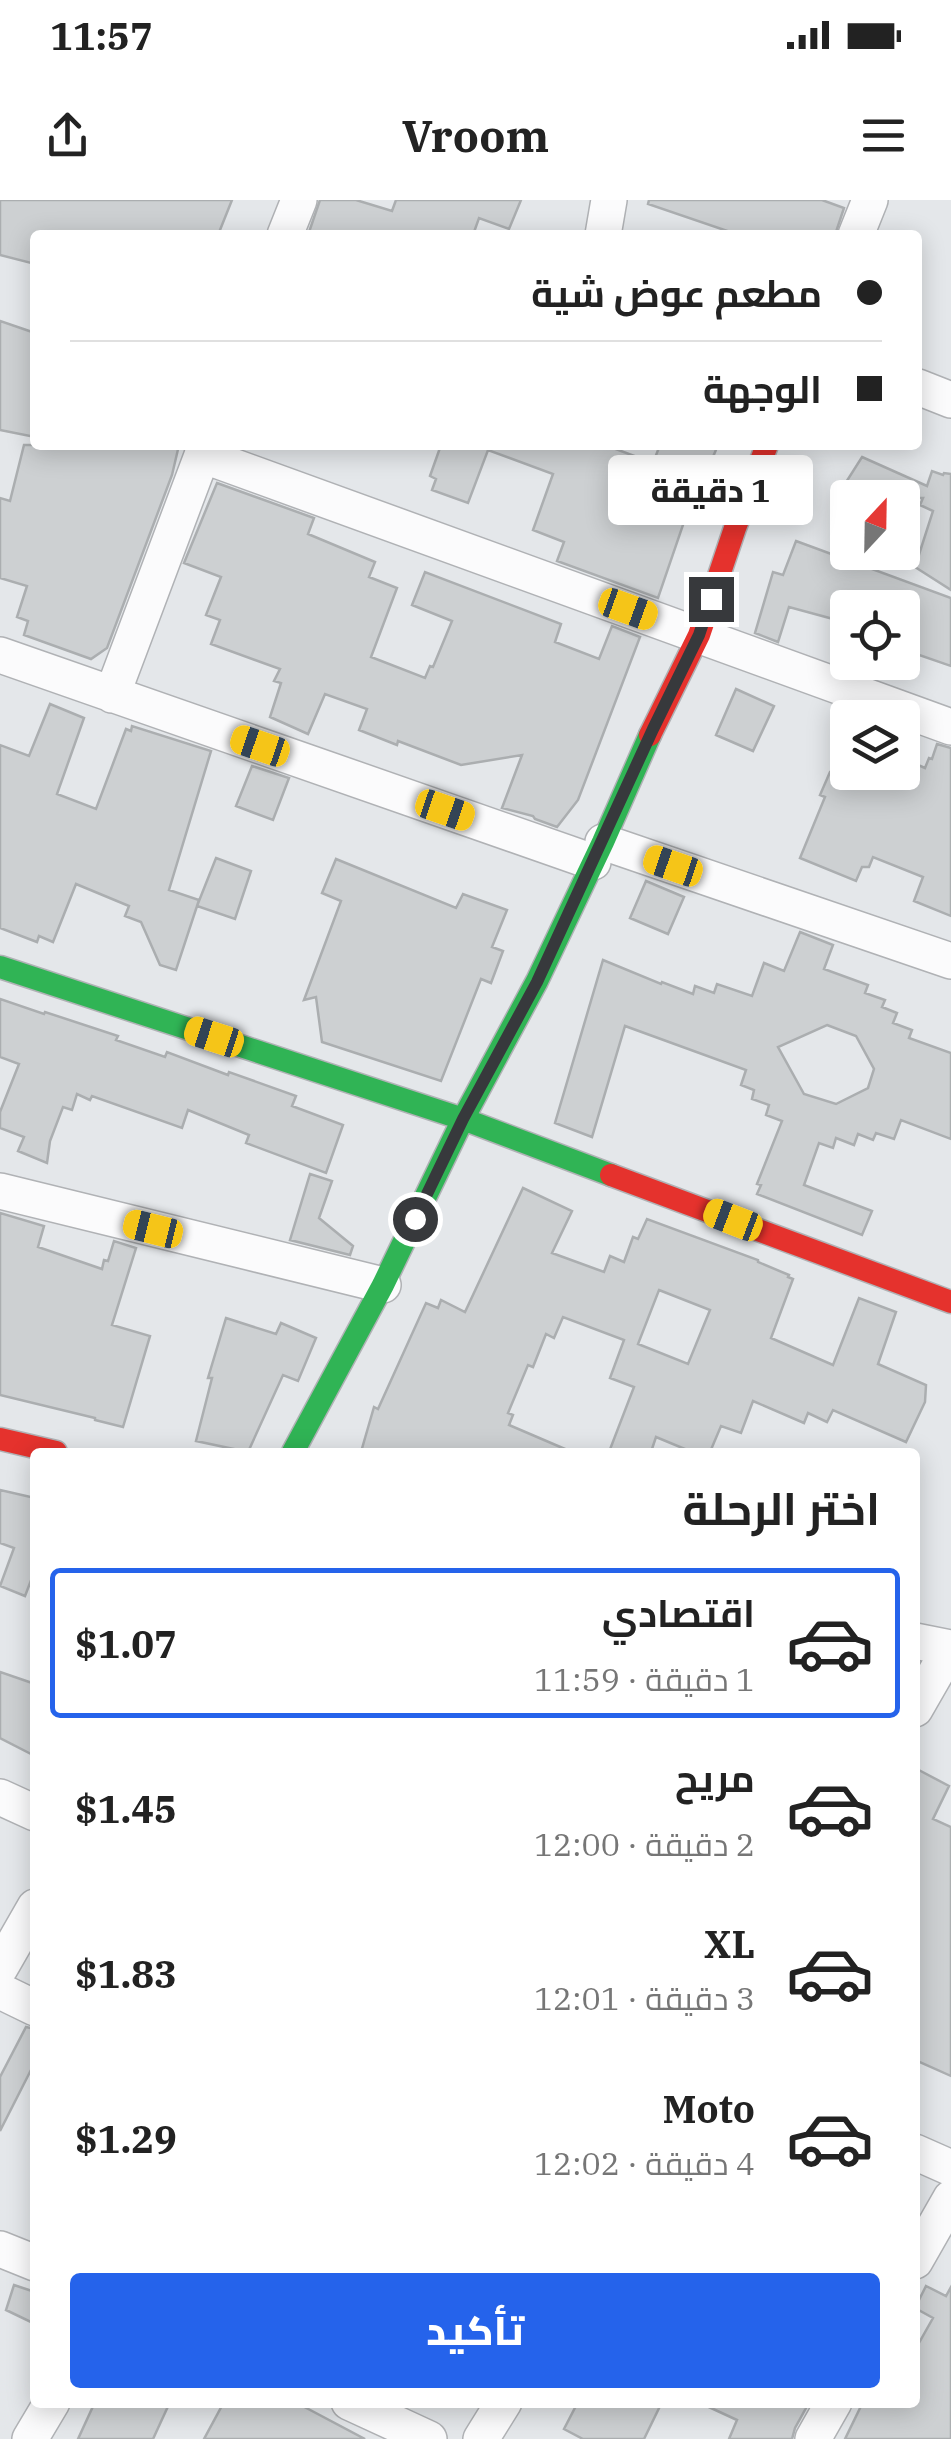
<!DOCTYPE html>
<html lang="ar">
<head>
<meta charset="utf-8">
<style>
  body { margin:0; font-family:"IBM Plex Serif",Cairo,serif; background:#f2f2f2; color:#222; direction:rtl; height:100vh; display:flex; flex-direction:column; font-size:38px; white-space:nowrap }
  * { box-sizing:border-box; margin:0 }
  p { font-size:32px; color:#767676 }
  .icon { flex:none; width:55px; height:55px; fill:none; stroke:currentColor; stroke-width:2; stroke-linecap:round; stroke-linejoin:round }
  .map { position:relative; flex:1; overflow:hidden; direction:ltr }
  .sheet { position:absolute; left:30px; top:1248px; width:890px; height:960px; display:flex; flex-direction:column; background:#fff; border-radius:10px; box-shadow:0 5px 25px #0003; direction:rtl }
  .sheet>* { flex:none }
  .banner { position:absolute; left:30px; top:30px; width:892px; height:220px; border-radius:10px; box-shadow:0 5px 25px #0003; direction:rtl; display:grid; align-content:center; height:220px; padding:0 40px; background:#fff }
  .needle { width:65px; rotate:22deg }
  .controls { position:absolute; left:830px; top:280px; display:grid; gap:20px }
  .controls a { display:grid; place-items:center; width:90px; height:90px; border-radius:10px; background:#fff; box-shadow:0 5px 25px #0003; font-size:50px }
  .end { position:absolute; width:45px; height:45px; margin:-22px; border:12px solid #37393c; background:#fff; box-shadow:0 0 0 5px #fff }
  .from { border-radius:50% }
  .bubble { position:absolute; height:70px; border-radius:10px; background:#fff; box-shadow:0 5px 25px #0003; font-size:32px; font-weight:800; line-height:70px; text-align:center; direction:rtl }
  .car { position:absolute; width:30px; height:60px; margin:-30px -15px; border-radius:12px; box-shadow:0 0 8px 2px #0007; background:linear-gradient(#f5c518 24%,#345 0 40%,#f5c518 0 76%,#345 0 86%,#f5c518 0) }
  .banner b { display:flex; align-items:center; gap:35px; height:95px; font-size:38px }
  .banner b+b { border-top:2px solid #e0e0e0 }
  .banner i { width:25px; height:25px; background:#222 }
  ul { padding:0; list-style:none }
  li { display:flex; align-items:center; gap:30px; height:150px; margin:0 20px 15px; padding:0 20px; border:5px solid transparent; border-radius:10px }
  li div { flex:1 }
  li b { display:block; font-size:38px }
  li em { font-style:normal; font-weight:800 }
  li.current { border-color:#2563eb }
  li>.icon { width:90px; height:90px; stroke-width:1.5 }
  h2 { padding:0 40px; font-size:45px; line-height:120px }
  .cta { display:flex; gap:20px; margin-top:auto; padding:20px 40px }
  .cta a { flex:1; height:115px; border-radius:10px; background:#2563eb; color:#fff; font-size:40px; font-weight:800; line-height:115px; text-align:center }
  .status { display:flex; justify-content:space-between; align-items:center; height:70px; padding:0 50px; background:#fff; direction:ltr }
  .status svg { height:28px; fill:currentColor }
  header { display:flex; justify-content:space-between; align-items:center; height:130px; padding:0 40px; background:#fff; font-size:45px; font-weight:800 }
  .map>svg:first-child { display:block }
</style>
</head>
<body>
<div class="status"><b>11:57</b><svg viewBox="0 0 49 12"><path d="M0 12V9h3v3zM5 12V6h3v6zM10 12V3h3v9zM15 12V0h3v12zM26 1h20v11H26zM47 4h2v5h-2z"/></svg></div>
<header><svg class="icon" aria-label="menu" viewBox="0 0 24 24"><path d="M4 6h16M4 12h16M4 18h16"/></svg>Vroom<svg class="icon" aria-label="share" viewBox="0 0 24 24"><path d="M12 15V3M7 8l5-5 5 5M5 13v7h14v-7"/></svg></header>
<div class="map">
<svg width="951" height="2239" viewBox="0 0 951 2239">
  <rect width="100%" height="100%" fill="#e4e7ea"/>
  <path fill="#cdd0d2" stroke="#abaeb0" stroke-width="2.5" fill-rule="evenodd" d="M0 0H232L218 35H35V64L0 55Z
    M320 0H356L392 11 396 0H521L509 29 479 18 473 35H308Z
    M649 0H822L844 8 835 35H739L648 4Z
    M0 121 35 133V237L0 230Z
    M24 245H179L172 275 107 448 91 459 24 435 28 421 17 417 27 386 0 378V298L10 301Z
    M441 245H605L653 263 660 245H718L702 283 698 281 658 398 557 361 564 342 533 330 553 274 488 250 468 303 432 290 436 279 430 276Z
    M862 257 927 286 932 271 943 275 944 273 951 274V390L915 367 933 311 920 305 923 298H836Z
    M217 283 314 318 308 334 375 362 369 377 397 388 371 457 425 478 430 466 433 467 452 421 412 405 425 372 561 424 555 442 599 459 612 426 640 437 578 600 557 627 535 619 533 616 502 608 522 555 461 565 398 541 397 545 359 530 367 509 325 494 308 534 270 517 281 483 274 481 280 469 211 444 220 420 206 415 221 377 184 363Z
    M796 341 951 398V466L902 449V408H848V423L789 407 778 442 755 433 773 372 783 375Z
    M736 489 774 506 753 551 716 535Z
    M50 504 84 518 57 594 96 609 126 529 131 531 132 526 211 551 169 690 199 700 176 770 160 765 141 722 125 716 129 706 76 684 53 742 39 736 37 742 0 728V545L29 556Z
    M937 544 951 548V716L914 701 923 677 873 657 869 667H862L856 681 800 658 825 597 820 595 830 572H902V558L925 568 929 558 932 559Z
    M252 566 289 578 273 620 236 606Z
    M216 658 251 671 235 719 197 706Z
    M336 659 456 708 463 694 507 710 492 747 503 751 491 783 481 779 441 881 322 842 316 797 304 800 341 701 322 693Z
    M646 681 684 697 668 734 630 718Z
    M800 732 833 745 824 769 868 785 865 793 885 800 882 807 897 813 893 823 912 830 909 838 951 853V939L901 920 894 939 876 933 873 940 858 934 854 945 836 938 833 948 819 943 804 985 872 1011 862 1035 757 994 761 985 757 984 782 921 766 915 769 905 752 899 754 890 741 885 746 870 625 826 592 937 555 923 603 760 661 784 662 782 693 794 695 786 714 793 717 784 752 796 764 763 784 771ZM827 825 856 836 874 869 868 888 836 904 804 894 778 847Z
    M0 799 44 814 45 812 118 836 116 840 165 857 167 852 228 875 229 872 296 896 292 906 343 925 326 973 246 943 249 935 188 910 182 928 92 896 90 900 77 894 72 910 63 907 50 941 47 963 18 951 24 937 0 928V912L19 864 0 857Z
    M310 974 332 981 319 1018 353 1046 350 1055 290 1040Z
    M523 988 572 1011 552 1053 604 1072 610 1056 624 1062 633 1037 638 1039 647 1019 758 1060V1062L789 1075 788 1077 793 1079 771 1138 833 1165 859 1098 896 1112 878 1164 926 1185 925 1202 906 1242 833 1210 827 1222 808 1213 804 1223 753 1201 741 1233 721 1226 710 1252H692L656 1237 651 1252H609L634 1187 610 1178 624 1140 563 1117 554 1138 546 1134 533 1167 528 1165 508 1213 513 1215 509 1225 572 1252H361L374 1207 378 1209 426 1103 438 1108 441 1100 465 1112ZM659 1090 710 1110 688 1164 638 1144Z
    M0 1013 44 1026 38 1047 102 1069 104 1060 108 1061 114 1041 136 1048 112 1125 150 1136 123 1227 95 1220V1218L0 1195Z
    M226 1118 276 1134 281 1123 316 1138 298 1181 283 1175 248 1252 196 1241 212 1178H208Z
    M0 1290 35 1298V1370L25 1396 0 1386 14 1348 0 1343Z
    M0 1472 35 1484V1556L0 1538Z
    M915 1568 949 1586 933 1619 951 1627V1876L915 1860Z
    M26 1827 35 1829V1862L0 1931V1877Z
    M14 2085 35 2092V2124L6 2110Z
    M926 2086 946 2096 951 2087V2239H845L863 2202H915V2150L933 2118 915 2108Z
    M95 2202H170L153 2239H78Z
    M224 2202H295L365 2239H204Z
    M578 2202H662L644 2239H583L564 2229Z
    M698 2202H794L806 2208 795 2228 792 2239H729L737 2220Z"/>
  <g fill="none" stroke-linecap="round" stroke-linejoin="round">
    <g stroke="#b0b2b5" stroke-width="38">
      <path id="street" d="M285 35 299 0
        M603 35 609 0
        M856 35 870 0
        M918 187 951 200
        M202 255 951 527
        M0 455 593 662
        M112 495 206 245
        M603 642 951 761
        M0 991 383 1085
        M915 1441 951 1448
        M915 1509 950 1448
        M0 1597 35 1613
        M0 1768 35 1707
        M0 1791 35 1808
        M915 1952 951 1968
        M0 2049 35 2063
        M915 2061 951 1998
        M349 2202 429 2239
        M30 2239 52 2202
        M481 2239 504 2202
        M813 2239 834 2202"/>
    </g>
    <g stroke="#b0b2b5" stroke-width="25">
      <path id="fast" d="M0 767 463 919 611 975
        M293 1252 383 1085 463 919 537 781 603 642 650 535"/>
    </g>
    <g stroke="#b0b2b5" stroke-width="25">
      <path id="jam" d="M650 535 699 435 735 328 767 245
        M611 975 951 1102
        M0 1239 56 1252"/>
    </g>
    <use href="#street" stroke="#fbfbfc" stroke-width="35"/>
    <use href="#fast" stroke="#30b455" stroke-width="22"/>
    <use href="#jam" stroke="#e5322d" stroke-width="22"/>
  </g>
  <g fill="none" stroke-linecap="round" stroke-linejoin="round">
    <path stroke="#37393c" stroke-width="12" d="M415 1019 463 919 537 782 653 529 699 435 711 399"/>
  </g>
</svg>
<div class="controls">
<a><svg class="needle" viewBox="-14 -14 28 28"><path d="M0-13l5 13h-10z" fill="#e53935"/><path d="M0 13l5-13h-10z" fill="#767676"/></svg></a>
<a><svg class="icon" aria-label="locate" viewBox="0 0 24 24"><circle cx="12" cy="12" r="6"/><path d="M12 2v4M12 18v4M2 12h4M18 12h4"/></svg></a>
<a><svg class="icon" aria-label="layers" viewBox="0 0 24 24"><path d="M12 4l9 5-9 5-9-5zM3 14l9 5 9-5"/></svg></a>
</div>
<i class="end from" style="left:415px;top:1019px"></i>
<i class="end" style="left:711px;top:399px"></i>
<div class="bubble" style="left:608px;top:255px;width:205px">1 دقيقة</div>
<i class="car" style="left:628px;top:409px;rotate:110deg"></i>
<i class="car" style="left:260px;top:546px;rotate:289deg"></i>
<i class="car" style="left:445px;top:610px;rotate:109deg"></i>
<i class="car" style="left:673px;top:666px;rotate:289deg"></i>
<i class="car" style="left:214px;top:837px;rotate:288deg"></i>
<i class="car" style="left:733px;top:1020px;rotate:291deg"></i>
<i class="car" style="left:153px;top:1029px;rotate:284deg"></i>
<div class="banner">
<b><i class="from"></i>مطعم عوض شية</b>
<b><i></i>الوجهة</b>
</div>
<section class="sheet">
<h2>اختر الرحلة</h2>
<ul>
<li class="current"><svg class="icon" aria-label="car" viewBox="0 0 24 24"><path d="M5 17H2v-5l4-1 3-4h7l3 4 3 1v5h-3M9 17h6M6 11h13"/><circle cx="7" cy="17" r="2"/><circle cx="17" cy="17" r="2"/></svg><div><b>اقتصادي</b><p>1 دقيقة · 11:59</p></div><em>$1.07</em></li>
<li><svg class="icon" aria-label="car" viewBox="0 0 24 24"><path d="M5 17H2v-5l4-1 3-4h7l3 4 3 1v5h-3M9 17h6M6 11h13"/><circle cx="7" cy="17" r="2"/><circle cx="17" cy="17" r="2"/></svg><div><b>مريح</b><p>2 دقيقة · 12:00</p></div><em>$1.45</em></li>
<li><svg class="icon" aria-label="car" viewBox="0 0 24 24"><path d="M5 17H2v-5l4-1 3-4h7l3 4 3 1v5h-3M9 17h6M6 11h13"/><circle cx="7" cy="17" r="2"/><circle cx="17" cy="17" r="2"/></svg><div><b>XL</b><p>3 دقيقة · 12:01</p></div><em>$1.83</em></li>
<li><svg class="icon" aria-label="car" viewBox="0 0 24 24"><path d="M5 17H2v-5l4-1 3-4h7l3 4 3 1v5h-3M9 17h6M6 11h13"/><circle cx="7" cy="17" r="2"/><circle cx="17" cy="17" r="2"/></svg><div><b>Moto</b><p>4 دقيقة · 12:02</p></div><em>$1.29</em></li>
</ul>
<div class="cta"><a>تأكيد</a></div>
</section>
</div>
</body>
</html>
